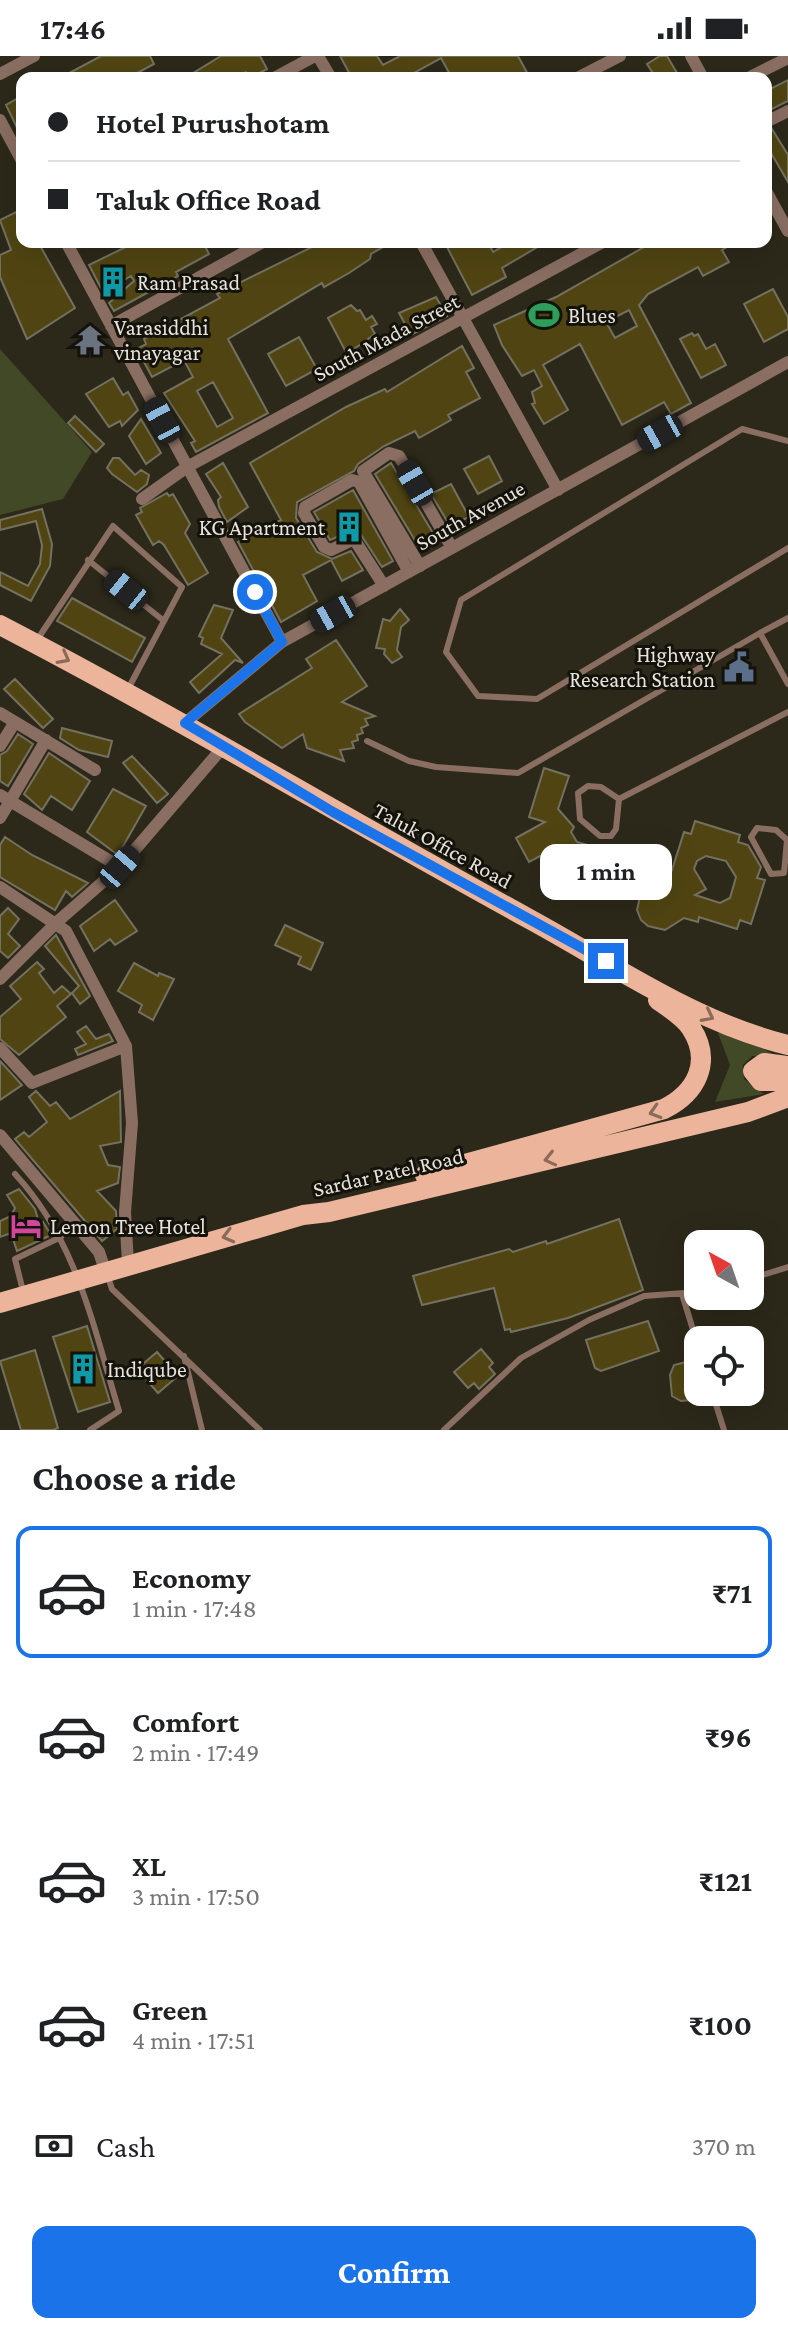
<!DOCTYPE html>
<html lang="en">
<head>
<meta charset="utf-8">
<style>
  body { margin:0; font-family:"Crimson Pro",serif; background:#f2f2f2; color:#202124; height:100vh; display:flex; flex-direction:column; font-size:30px; white-space:nowrap }
  * { box-sizing:border-box; margin:0 }
  p { font-size:26px; color:#757577 }
  .icon { flex:none; width:44px; height:44px; fill:none; stroke:currentColor; stroke-width:2; stroke-linecap:round; stroke-linejoin:round }
  .map { position:relative; height:1374px; overflow:hidden }
  .sheet { display:flex; flex-direction:column; background:#fff; flex:1 }
  .sheet>* { flex:none }
  .banner { position:absolute; left:16px; top:16px; width:756px; height:176px; border-radius:16px; box-shadow:0 8px 32px #0002; display:grid; align-content:center; height:176px; padding:0 32px; background:#fff }
  .needle { width:52px; rotate:320deg }
  .tools { position:absolute; left:684px; top:1174px; display:grid; gap:16px }
  .tools a { display:grid; place-items:center; width:80px; height:80px; border-radius:16px; background:#fff; box-shadow:0 8px 32px #0002; font-size:40px }
  .end { position:absolute; width:36px; height:36px; margin:-18px; border:10px solid #1a73e8; background:#fff; box-shadow:0 0 0 4px #fff }
  .from { border-radius:50% }
  .bubble { position:absolute; height:56px; border-radius:16px; background:#fff; box-shadow:0 8px 32px #0002; font-size:26px; font-weight:700; line-height:56px; text-align:center }
  .car { position:absolute; width:24px; height:48px; margin:-24px -12px; border-radius:10px; box-shadow:0 0 6px 2px #0007; background:linear-gradient(#222 24%,#8ab4d8 0 40%,#222 0 76%,#8ab4d8 0 86%,#222 0) }
  .banner b { display:flex; align-items:center; gap:28px; height:76px; font-size:30px }
  .banner b+b { border-top:2px solid #e0e0e0 }
  .banner i { width:20px; height:20px; background:#202124 }
  ul { padding:0; list-style:none }
  li { display:flex; align-items:center; gap:24px; height:132px; margin:0 16px 12px; padding:0 16px; border:4px solid transparent; border-radius:16px }
  li div { flex:1 }
  li b { display:block; font-size:30px }
  li em { font-style:normal; font-weight:700 }
  li.active { border-color:#1a73e8 }
  li>.icon { width:72px; height:72px; stroke-width:1.5 }
  h2 { padding:0 32px; font-size:36px; line-height:96px }
  .pay { display:flex; align-items:center; gap:20px; height:88px; padding:0 32px; font-size:30px }
  .pay p { margin-inline-start:auto }
  .cta { display:flex; gap:16px; margin-top:auto; padding:16px 32px }
  .cta a { flex:1; height:92px; border-radius:16px; background:#1a73e8; color:#fff; font-size:32px; font-weight:700; line-height:92px; text-align:center }
  .status { display:flex; justify-content:space-between; align-items:center; height:56px; padding:0 40px; background:#fff; direction:ltr }
  .status svg { height:22px; fill:currentColor }
  .map>svg:first-child { display:block }
</style>
</head>
<body>
<div class="status"><b>17:46</b><svg viewBox="0 0 49 12"><path d="M0 12V9h3v3zM5 12V6h3v6zM10 12V3h3v9zM15 12V0h3v12zM26 1h20v11H26zM47 4h2v5h-2z"/></svg></div>
<div class="map">
<svg width="788" height="1374" viewBox="0 0 788 1374">
  <rect width="100%" height="100%" fill="#2c291a"/>
  <path fill="#424926" d="M0 293 92 396 63 443 0 459Z
    M725 972 775 999 752 1000 743 1009 744 1023 764 1038 715 1046 730 1009 718 977Z"/>
  <path fill="#504512" stroke="#747160" stroke-width="2" fill-rule="evenodd" d="M101 0H150L154 8 128 22H60Z
    M221 0H260L267 13 250 22 246 16 235 22H185Z
    M340 0H377L383 9 400 0H518L530 22H452L441 2 410 19 412 22H352Z
    M660 0H667L680 22H656L647 8Z
    M788 24V45L766 56V35Z
    M22 40V82L6 49Z
    M772 73 788 99V126L771 97 766 99V77Z
    M22 153V186H38L75 252 27 283 0 221V199L11 194 0 164Z
    M136 186H203L209 198 176 216 178 220 114 255 109 247 134 225 131 220 103 236 89 209Z
    M322 186H332L334 190 343 186H392L371 198 370 203 349 217 324 231 322 227 228 283 268 357 196 396 191 387 195 385 164 337 193 321 184 304 152 321 137 293 146 288 144 283 220 242 217 238ZM213 326 233 362 217 371 197 335Z
    M457 186H488L493 196 510 186H546L502 212 506 221 472 239 447 191Z
    M653 186H736L722 194 729 206 703 220 698 211 648 238 639 249 691 347 671 358 664 346 622 369 580 288 543 309 568 354 544 368 532 348 535 347 532 336 542 330 534 314 522 320 502 289 494 269 556 241ZM629 254 637 270 615 282 606 266Z
    M773 233 788 261V273L764 286 744 248Z
    M436 241 447 260 411 279 399 257Z
    M351 249 357 255 360 254 366 264 372 260 377 268 371 271 375 278 347 298 328 262Z
    M692 277 694 280 698 278 706 293 715 288 726 309 701 322 680 283Z
    M299 281 317 313 286 330 268 298Z
    M462 290 474 312 466 316 480 342 448 359 451 364 419 382 415 375 384 390 358 408 354 415 297 446 296 462 317 496 332 503 351 495 363 514 342 525 331 504 303 519 317 545 281 566 238 486 281 464 250 407 346 351 385 333 387 336Z
    M113 322 123 339 128 336 138 354 122 370 120 365 109 371 86 338Z
    M75 360 104 388 96 396 68 367Z
    M141 363 161 397 146 408 129 380Z
    M489 400 502 425 478 438 464 413Z
    M113 402H119L135 419 141 414 149 419 147 428 137 436 112 418 107 412Z
    M223 407 248 451 227 466 219 451 218 444 221 441 206 418Z
    M391 407 436 482 419 491 375 418Z
    M451 428 469 461 450 470 431 438Z
    M353 434 393 505 382 511 359 476 351 475 330 484 314 456Z
    M167 437 169 440 173 438 190 468 185 477 208 517 188 529 164 489 159 485 153 489 136 459 142 456 140 452Z
    M42 453 52 488 50 510 31 545 0 529V516L28 530 40 508 42 489 36 465 0 474V464Z
    M72 542 145 582 132 606 57 565Z
    M214 549 233 554 221 582 243 607 235 604 199 637 190 626 222 598 201 588 203 582 199 580Z
    M400 553 409 564 401 571 397 594 402 601 392 607 384 598 385 593 376 592 383 563 390 565Z
    M336 584 367 630 342 646 375 660 365 663 368 669 361 672 363 677 357 679 358 684 352 686 354 692 340 694 344 705 307 692 303 678 282 692 245 666 239 658 312 612 306 603Z
    M15 623 53 663 43 672 4 633Z
    M62 672 112 685 108 701 79 694 60 682Z
    M18 678 33 688 8 730 0 725V699L7 695Z
    M49 697 90 725 72 754 51 740 42 754 24 738Z
    M132 700 168 738 157 747 123 707Z
    M544 712 569 720 558 753 574 771 571 776 577 786 612 796 605 822 553 808 559 790 529 806 516 782 545 766 529 761Z
    M113 733 146 750 118 799 87 776Z
    M695 765 740 779 738 786 748 789 761 811 757 822 765 824 751 868 740 864 737 873 699 861 698 866 684 862 665 874 648 870 641 864 637 854 642 832 658 823 665 825 669 812 672 814 684 776 691 778ZM706 800 726 805 736 821 730 842 720 847 695 839 706 833 694 813 697 805Z
    M5 781 32 799 88 827 72 841 66 835 55 854 0 821V789Z
    M115 844 137 875 115 889 110 883 94 895 80 870Z
    M8 852 19 863 8 878 20 890 8 902 0 895V860Z
    M285 869 323 887 311 914 298 908 301 901 275 889Z
    M56 879 90 940 80 948 72 937 79 930 45 890Z
    M37 906 44 913 39 917 54 937 62 930 71 938 57 950 66 961 19 999 0 983V961L21 943 10 930Z
    M134 907 158 920 159 917 174 923 153 964 139 956 142 949 118 935Z
    M86 970 96 983 109 978 113 985 78 999 75 993 86 988 77 976Z
    M0 1005 22 1029 0 1044Z
    M36 1035 50 1050 56 1046 70 1063 120 1035 121 1086 100 1090 108 1109 120 1111 118 1127 97 1135 116 1155 117 1173 102 1185 15 1083 24 1076 29 1081 47 1066 29 1041Z
    M19 1133 35 1153 39 1167 43 1166 51 1179 17 1195 11 1177 0 1181V1165L11 1160 15 1152 7 1139Z
    M619 1163 643 1234 568 1262 511 1276 510 1273 505 1274 494 1232 422 1249 413 1220 509 1193 513 1196 546 1185 547 1188Z
    M648 1265 659 1295 601 1315 595 1312 586 1284Z
    M87 1270 110 1346 78 1356 53 1281Z
    M481 1293 493 1307 489 1311 495 1318 479 1333 474 1327 468 1332 454 1316Z
    M35 1294 58 1372 53 1374H21L0 1305Z
    M157 1296 178 1320 158 1337 137 1313Z
    M686 1306 697 1321 698 1336 690 1344 681 1345 672 1340 670 1319 674 1309Z"/>
  <g fill="none" stroke-linecap="round" stroke-linejoin="round">
    <path stroke="#8a6e62" stroke-width="6" d="M788 385 742 373 461 544 446 596 478 640 537 643 788 492
      M88 504 164 565 127 635
      M788 562 760 577 788 628
      M37 584 113 470 182 531 164 565
      M367 685 409 705 436 711 518 717 760 577
      M588 730 601 731 619 743 616 773 611 780H600L580 763 578 737Z
      M619 743 788 656
      M757 772 776 774 787 784 784 817 771 818 751 781Z
      M15 1118C77 1185 93 1270 119 1355L90 1374
      M108 1221 112 1233 260 1374
      M750 1223 788 1211
      M23 1235 15 1203 61 1181
      M682 1238 698 1290
      M184 1300 202 1374
      M712 1336 724 1374
      M444 1374 521 1302 589 1264 644 1240 698 1236"/>
    <path stroke="#8a6e62" stroke-width="12" d="M318 0 331 22
      M691 0 703 22
      M0 18 34 0
      M274 22 315 0
      M577 22 620 0
      M748 22 788 2
      M0 64 22 105
      M766 66 788 55
      M766 135 788 175
      M66 186 282 586
      M421 186 558 434
      M111 270 263 186
      M142 443 187 411 603 186
      M420 510 363 415 389 397 399 400 452 492
      M384 530 354 483 331 494 324 491 304 457 305 451 352 424 359 426 409 516
      M0 657 95 714
      M185 667 282 586 788 306
      M0 690 15 666
      M0 739 120 811
      M0 762 46 684
      M0 831 66 875 126 990 132 1067 125 1156 128 1207
      M0 923 57 866 120 811 224 690
      M0 992 32 1027 126 990
      M0 1079 99 1196 105 1214"/>
    <path stroke="#ecb49b" stroke-width="20" d="M0 569C181 663 355 768 533 865 615 910 697 967 788 989
      M788 1010 764 1007 753 1015 761 1025H788
      M425 1119 664 1053C696 1037 713 1006 691 972 684 961 668 951 658 944
      M0 1247 303 1159 329 1156 748 1056 788 1041"/>
  </g>
  <defs><path id="oneway-chevron" d="M-2-3.5L2.5 0L-2 3.5" fill="none" stroke-width="1.6" stroke-linecap="round" stroke-linejoin="round" transform="scale(2)"/></defs>
  <g stroke="#8a6b5a">
    <use href="#oneway-chevron" transform="translate(64 602) rotate(28)"/>
    <use href="#oneway-chevron" transform="translate(708 960) rotate(27)"/>
    <use href="#oneway-chevron" transform="translate(655 1056) rotate(163)"/>
    <use href="#oneway-chevron" transform="translate(550 1103) rotate(167)"/>
    <use href="#oneway-chevron" transform="translate(228 1180) rotate(165)"/>
  </g>
  <g fill="none" stroke-linecap="round" stroke-linejoin="round">
    <path stroke="#1a73e8" stroke-width="10" d="M255 536 282 586 185 667 333 756 606 905"/>
  </g>
  <defs>
    <g id="building-bare" transform="scale(2.4)"><path d="M-4-6H4V6H1V3H-1V6H-4ZM-2.5-4.3h1.7v1.8h-1.7ZM.8-4.3h1.7v1.8H.8ZM-2.5-1h1.7V.8h-1.7ZM.8-1h1.7V.8H.8Z" fill="#0f9aa8" stroke="#13120b" stroke-width="2.5" paint-order="stroke"/></g>
    <g id="stadium-bare" transform="scale(2.4)"><path d="M0-5a6.5 5 0 1 0 0 10a6.5 5 0 1 0 0-10ZM-3.5-1.8h7v3.6h-7Z" fill="#2e9e5b" stroke="#13120b" stroke-width="2.5" paint-order="stroke"/></g>
    <g id="temple-bare" transform="scale(2.4)"><path d="M0-6L5-2H3V0L6.5 2.5H4V6H1.5V3h-3V6H-4V2.5H-6.5L-3 0V-2H-5Z" fill="#6b7280" stroke="#13120b" stroke-width="2.5" paint-order="stroke"/></g>
    <g id="civic-bare" transform="scale(2.4)"><path d="M-.6-6.5H3V-4.5H.6V-3L4-1V1h2V6H-6V1h2V-1L-.6-3ZM-1.2 2.5V6h2.4V2.5Z" fill="#5c6f8a" stroke="#13120b" stroke-width="2.5" paint-order="stroke"/></g>
    <g id="hotel-bare" transform="scale(2.4)"><path d="M-6-4.5h1.5V1H6V5H4.5V3h-9V5H-6ZM-4 0a1.8 1.8 0 1 1 3.6 0ZM.5 0V-2.5h3Q6-2.5 6 0Z" fill="#d1479c" stroke="#13120b" stroke-width="2.5" paint-order="stroke"/></g>
  </defs>
  <g fill-rule="evenodd">
    <use href="#building-bare" x="113" y="226"/>
    <use href="#stadium-bare" x="544" y="259"/>
    <use href="#temple-bare" x="90" y="284"/>
    <use href="#building-bare" x="349" y="471"/>
    <use href="#civic-bare" x="739" y="611"/>
    <use href="#hotel-bare" x="26" y="1170"/>
    <use href="#building-bare" x="83" y="1313"/>
  </g>
  <g text-anchor="middle" stroke-width="6" stroke-linejoin="round" paint-order="stroke">
    <g font-size="22" fill="#e6e4da" stroke="#13120b" text-anchor="start">
      <text x="137" y="234">Ram Prasad</text>
      <text x="568" y="267">Blues</text>
      <text x="114" y="279">Varasiddhi<tspan x="114" dy="25">vinayagar</tspan></text>
      <text x="325" y="479" text-anchor="end">KG Apartment</text>
      <text x="715" y="606" text-anchor="end">Highway<tspan x="715" dy="25">Research Station</tspan></text>
      <text x="50" y="1178">Lemon Tree Hotel</text>
      <text x="107" y="1321">Indiqube</text>
    </g>
    <g font-size="22" fill="#e6e4da" stroke="#13120b">
      <text transform="translate(386 281) rotate(-28)" y="8">South Mada Street</text>
      <text transform="translate(470 459) rotate(-29)" y="8">South Avenue</text>
      <text transform="translate(443 789) rotate(29)" y="8">Taluk Office Road</text>
      <text transform="translate(388 1116) rotate(-13)" y="8">Sardar Patel Road</text>
    </g>
  </g>
</svg>
<div class="tools">
<a><svg class="needle" viewBox="-14 -14 28 28"><path d="M0-13l5 13h-10z" fill="#e53935"/><path d="M0 13l5-13h-10z" fill="#757577"/></svg></a>
<a><svg class="icon" aria-label="locate" viewBox="0 0 24 24"><circle cx="12" cy="12" r="6"/><path d="M12 2v4M12 18v4M2 12h4M18 12h4"/></svg></a>
</div>
<i class="end from" style="left:255px;top:536px"></i>
<i class="end" style="left:606px;top:905px"></i>
<div class="bubble" style="left:540px;top:788px;width:132px">1 min</div>
<i class="car" style="left:162px;top:364px;rotate:332deg"></i>
<i class="car" style="left:660px;top:377px;rotate:241deg"></i>
<i class="car" style="left:415px;top:427px;rotate:330deg"></i>
<i class="car" style="left:126px;top:534px;rotate:309deg"></i>
<i class="car" style="left:333px;top:558px;rotate:241deg"></i>
<i class="car" style="left:120px;top:811px;rotate:41deg"></i>
<div class="banner">
<b><i class="from"></i>Hotel Purushotam</b>
<b><i></i>Taluk Office Road</b>
</div>
</div>
<section class="sheet">
<h2>Choose a ride</h2>
<ul>
<li class="active"><svg class="icon" aria-label="car" viewBox="0 0 24 24"><path d="M5 17H2v-5l4-1 3-4h7l3 4 3 1v5h-3M9 17h6M6 11h13"/><circle cx="7" cy="17" r="2"/><circle cx="17" cy="17" r="2"/></svg><div><b>Economy</b><p>1 min · 17:48</p></div><em>₹71</em></li>
<li><svg class="icon" aria-label="car" viewBox="0 0 24 24"><path d="M5 17H2v-5l4-1 3-4h7l3 4 3 1v5h-3M9 17h6M6 11h13"/><circle cx="7" cy="17" r="2"/><circle cx="17" cy="17" r="2"/></svg><div><b>Comfort</b><p>2 min · 17:49</p></div><em>₹96</em></li>
<li><svg class="icon" aria-label="car" viewBox="0 0 24 24"><path d="M5 17H2v-5l4-1 3-4h7l3 4 3 1v5h-3M9 17h6M6 11h13"/><circle cx="7" cy="17" r="2"/><circle cx="17" cy="17" r="2"/></svg><div><b>XL</b><p>3 min · 17:50</p></div><em>₹121</em></li>
<li><svg class="icon" aria-label="car" viewBox="0 0 24 24"><path d="M5 17H2v-5l4-1 3-4h7l3 4 3 1v5h-3M9 17h6M6 11h13"/><circle cx="7" cy="17" r="2"/><circle cx="17" cy="17" r="2"/></svg><div><b>Green</b><p>4 min · 17:51</p></div><em>₹100</em></li>
</ul>
<div class="pay"><svg class="icon" aria-label="cash" viewBox="0 0 24 24"><path d="M3 7h18v10H3z"/><circle cx="12" cy="12" r="2"/></svg>Cash<p>370 m</p></div>
<div class="cta"><a>Confirm</a></div>
</section>
</body>
</html>
